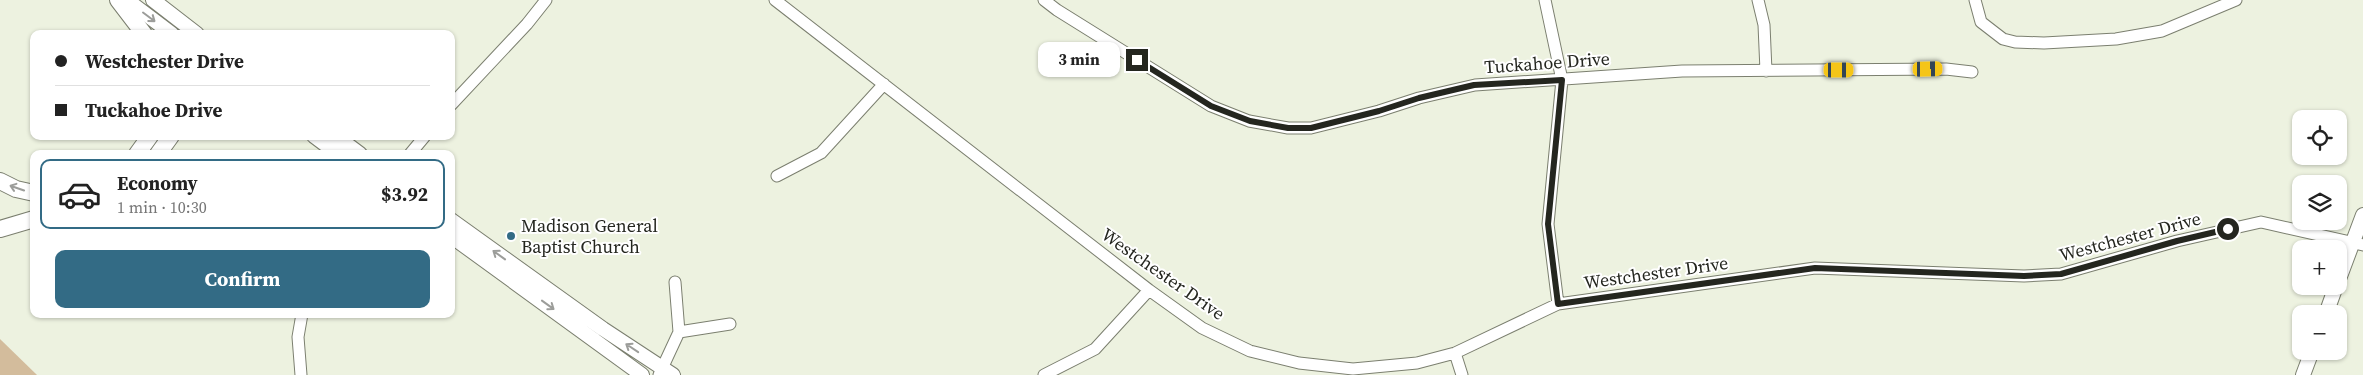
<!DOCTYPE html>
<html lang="en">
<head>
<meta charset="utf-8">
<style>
  body { margin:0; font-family:"Source Serif 4",serif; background:#f6f6f6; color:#222; height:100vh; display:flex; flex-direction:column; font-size:19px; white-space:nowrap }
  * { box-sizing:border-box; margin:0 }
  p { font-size:16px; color:#767676 }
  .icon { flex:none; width:28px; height:28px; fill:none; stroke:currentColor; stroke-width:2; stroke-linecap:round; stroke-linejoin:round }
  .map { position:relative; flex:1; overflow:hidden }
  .panel { position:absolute; left:30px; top:150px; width:425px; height:168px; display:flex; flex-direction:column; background:#fff; border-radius:10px; box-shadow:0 1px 4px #0004 }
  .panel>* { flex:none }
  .banner { position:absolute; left:30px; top:30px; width:425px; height:110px; border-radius:10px; box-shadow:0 1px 4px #0004; display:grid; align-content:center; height:110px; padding:0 25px; background:#fff }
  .controls { position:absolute; left:2292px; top:110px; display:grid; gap:10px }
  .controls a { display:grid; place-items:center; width:55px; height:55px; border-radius:10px; background:#fff; box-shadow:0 1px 4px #0004; font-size:25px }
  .end { position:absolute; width:22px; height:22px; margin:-11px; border:6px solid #24261f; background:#fff; box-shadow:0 0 0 2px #fff }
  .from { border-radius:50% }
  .bubble { position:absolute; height:35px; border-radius:10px; background:#fff; box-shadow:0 1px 4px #0004; font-size:16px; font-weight:700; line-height:35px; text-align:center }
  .car { position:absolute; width:15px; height:30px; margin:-15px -8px; border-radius:6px; box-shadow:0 0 4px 1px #0007; background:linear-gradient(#f5c518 24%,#345 0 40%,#f5c518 0 76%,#345 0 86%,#f5c518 0) }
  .banner b { display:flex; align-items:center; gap:18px; height:48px; font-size:19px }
  .banner b+b { border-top:1px solid #e0e0e0 }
  .banner i { width:12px; height:12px; background:#222 }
  ul { padding:9px 0 0; list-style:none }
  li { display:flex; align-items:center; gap:15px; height:70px; margin:0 10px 8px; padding:0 15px; border:2px solid transparent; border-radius:10px }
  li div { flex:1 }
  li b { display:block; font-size:19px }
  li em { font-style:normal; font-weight:700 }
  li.current { border-color:#336b85 }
  li>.icon { width:45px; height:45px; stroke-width:1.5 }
  .cta { display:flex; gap:10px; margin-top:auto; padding:10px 25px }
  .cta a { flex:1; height:58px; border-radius:10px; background:#336b85; color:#fff; font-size:20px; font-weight:700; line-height:58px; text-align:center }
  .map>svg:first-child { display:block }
</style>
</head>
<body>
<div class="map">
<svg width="2363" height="375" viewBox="0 0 2363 375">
  <rect width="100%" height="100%" fill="#edf2e0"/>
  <path fill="#d3bc9c" d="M0 339 37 375H0Z"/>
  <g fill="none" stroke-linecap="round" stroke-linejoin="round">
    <g stroke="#7b7f6f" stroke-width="13">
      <path id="minor" d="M775 0 1149 290 1202 328 1250 351 1299 363 1353 369 1417 363 1455 353 1558 304 1815 268 2024 276 2061 274 2177 241 2261 222 2363 245
        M1044 0 1057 10 1211 106 1249 121 1288 128H1311L1379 111 1419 98 1475 85 1682 71 1946 69 1972 72
        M1545 0 1562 80 1548 224 1558 304
        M1758 0 1764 25 1766 71
        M1975 0 1981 22 2003 39 2015 42 2044 43 2116 39 2162 31 2236 0
        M451 105 527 24 546 0
        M410 154 425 136
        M777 176 821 153 884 84
        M679 332 730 324
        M1455 353 1462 375
        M301 375 298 337 302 314
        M659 375 679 332 675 282
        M1044 375 1095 349 1149 290"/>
    </g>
    <g stroke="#7b7f6f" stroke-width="16">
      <path id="major" d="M127 0 172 34
        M153 0 197 34
        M314 136 338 154
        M336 136 360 154
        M451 220 603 329 673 375
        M451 236 642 375
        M2339 279 2363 215
        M2326 314 2336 286
        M2303 375 2312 351"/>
    </g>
    <g stroke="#7b7f6f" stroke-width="18">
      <path id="highway" d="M118 0 144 34
        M137 154 150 136
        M158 154 171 136
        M0 181 16 189 34 193
        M0 229 34 219"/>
    </g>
    <use href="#minor" stroke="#fff" stroke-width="11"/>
    <use href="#major" stroke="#fff" stroke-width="14"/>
    <use href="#highway" stroke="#fff" stroke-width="16"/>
  </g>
  <defs><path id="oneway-shaft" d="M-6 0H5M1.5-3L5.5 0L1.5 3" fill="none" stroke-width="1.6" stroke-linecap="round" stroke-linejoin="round" transform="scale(1.25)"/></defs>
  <g stroke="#9c9d9a">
    <use href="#oneway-shaft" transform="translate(149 17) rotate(37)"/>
    <use href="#oneway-shaft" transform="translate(17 188) rotate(-161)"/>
    <use href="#oneway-shaft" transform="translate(499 255) rotate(-144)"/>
    <use href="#oneway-shaft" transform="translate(548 305) rotate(36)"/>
    <use href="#oneway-shaft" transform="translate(632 348) rotate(-146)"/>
  </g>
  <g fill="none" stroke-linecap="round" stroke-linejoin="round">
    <path stroke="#24261f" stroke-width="6" d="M1137 60 1211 106 1250 121 1288 128H1311L1379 111 1419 98 1474 85 1562 80 1548 224 1558 304 1815 268 2024 276 2061 274 2177 241 2228 229"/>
  </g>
  <circle fill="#336b85" stroke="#fff" stroke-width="2" cx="511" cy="236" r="5"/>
  <g text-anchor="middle" stroke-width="4" stroke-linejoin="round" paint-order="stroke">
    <g font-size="18" fill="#24261f" stroke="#fff">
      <text transform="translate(1547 63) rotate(-4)" y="6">Tuckahoe Drive</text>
      <text transform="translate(2130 237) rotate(-15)" y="6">Westchester Drive</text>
      <text transform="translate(1656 273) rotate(-8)" y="6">Westchester Drive</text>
      <text transform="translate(1163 274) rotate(35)" y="6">Westchester Drive</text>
    </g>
    <g font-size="18" fill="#24261f" stroke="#fff" text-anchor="start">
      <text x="521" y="232">Madison General<tspan x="521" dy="21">Baptist Church</tspan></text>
    </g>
  </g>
</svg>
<div class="controls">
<a><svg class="icon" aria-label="locate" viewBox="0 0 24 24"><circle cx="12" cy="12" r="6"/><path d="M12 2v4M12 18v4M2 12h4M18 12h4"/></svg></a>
<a><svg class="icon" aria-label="layers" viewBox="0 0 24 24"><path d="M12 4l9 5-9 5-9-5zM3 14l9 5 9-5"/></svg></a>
<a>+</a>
<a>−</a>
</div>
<i class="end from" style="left:2228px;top:229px"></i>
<i class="end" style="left:1137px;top:60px"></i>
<div class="bubble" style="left:1038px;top:42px;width:82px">3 min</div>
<i class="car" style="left:1928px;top:69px;rotate:89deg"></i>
<i class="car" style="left:1839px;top:70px;rotate:90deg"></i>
<div class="banner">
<b><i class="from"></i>Westchester Drive</b>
<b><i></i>Tuckahoe Drive</b>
</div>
<section class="panel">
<ul>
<li class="current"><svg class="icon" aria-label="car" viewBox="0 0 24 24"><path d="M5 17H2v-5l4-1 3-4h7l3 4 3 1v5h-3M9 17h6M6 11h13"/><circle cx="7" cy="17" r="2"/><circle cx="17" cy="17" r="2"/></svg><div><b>Economy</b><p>1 min · 10:30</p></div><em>$3.92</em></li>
</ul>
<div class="cta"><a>Confirm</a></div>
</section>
</div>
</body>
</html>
